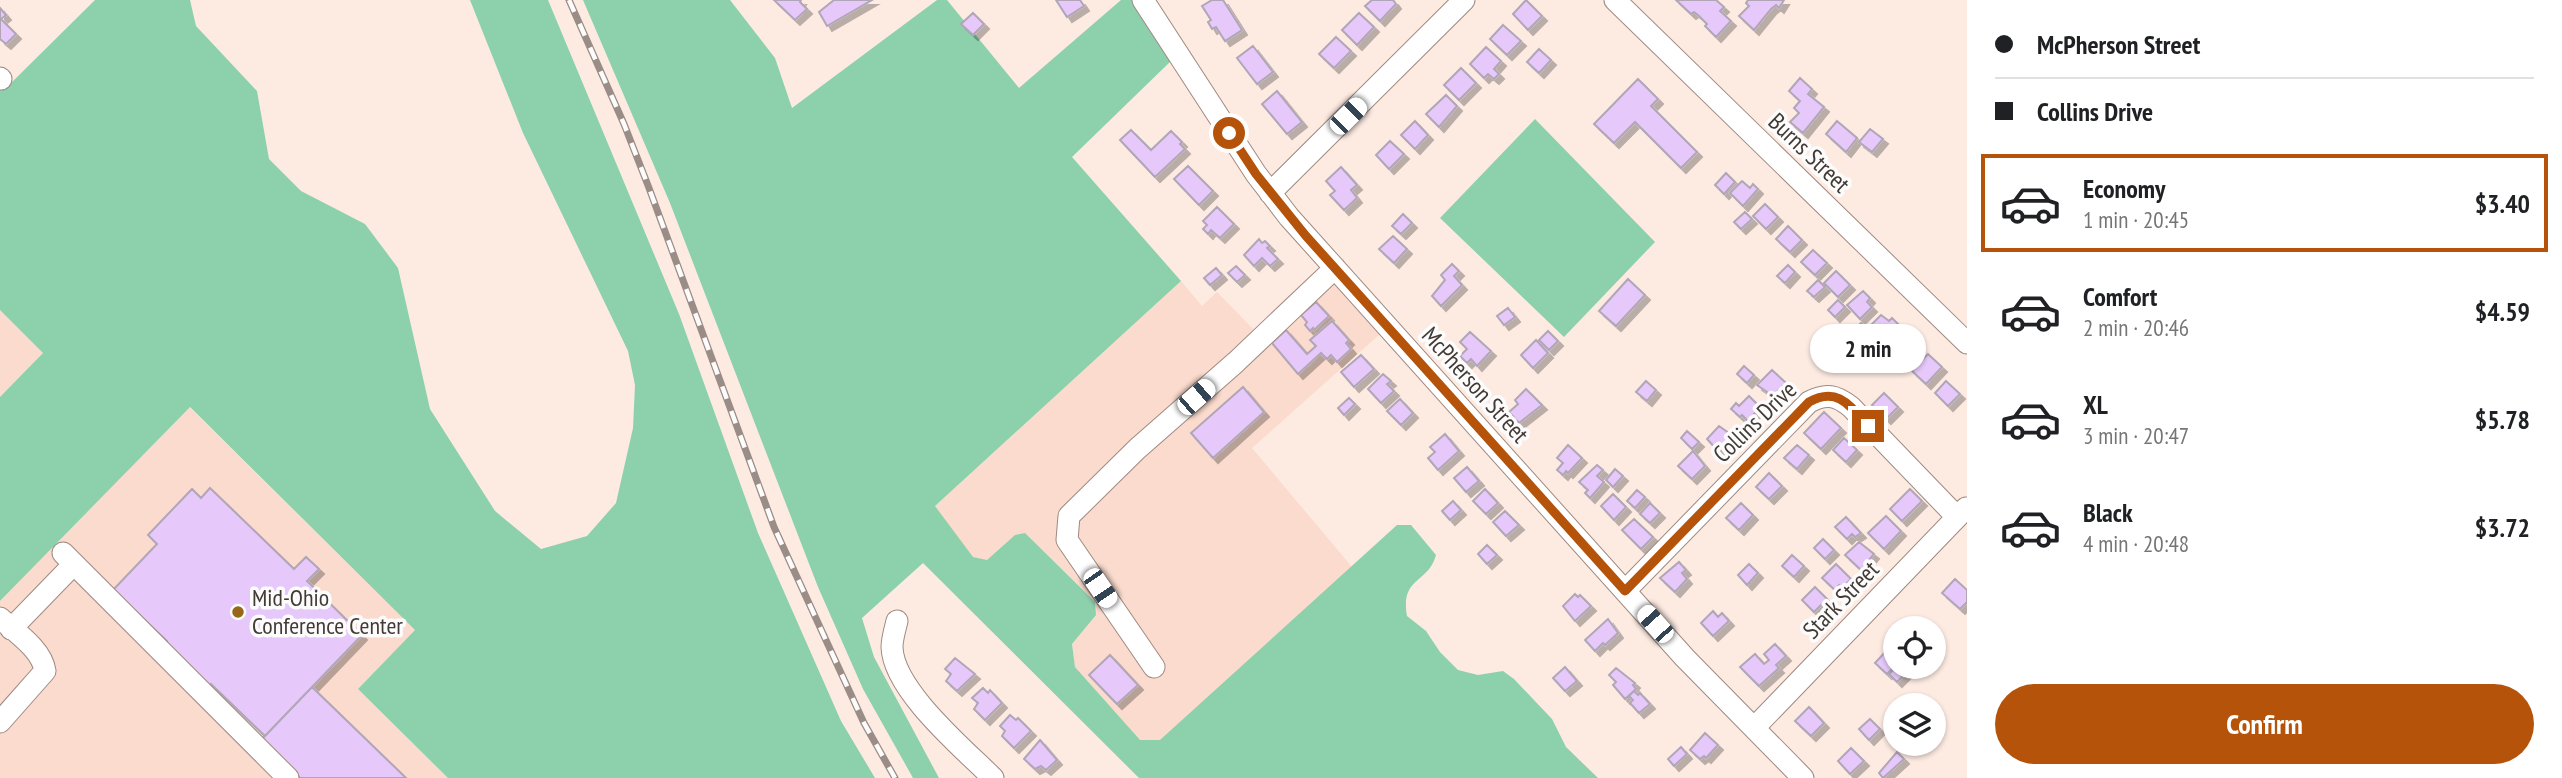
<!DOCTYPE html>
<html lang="en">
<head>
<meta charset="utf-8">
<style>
  body { margin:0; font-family:"PT Sans Narrow",sans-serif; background:#f6f6f6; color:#202124; height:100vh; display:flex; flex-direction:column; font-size:26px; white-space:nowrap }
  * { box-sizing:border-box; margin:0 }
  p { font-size:23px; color:#757577 }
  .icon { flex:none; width:38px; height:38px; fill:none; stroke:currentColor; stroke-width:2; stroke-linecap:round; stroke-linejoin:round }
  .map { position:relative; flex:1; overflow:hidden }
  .side { display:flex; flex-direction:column; background:#fff; width:595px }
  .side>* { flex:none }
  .hud { display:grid; align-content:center; height:154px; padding:0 28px; background:#fff }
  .tools { position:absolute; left:1883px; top:616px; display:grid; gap:14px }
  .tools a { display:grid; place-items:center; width:63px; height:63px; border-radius:50%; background:#fff; box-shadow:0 2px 5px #0004; font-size:35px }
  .end { position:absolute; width:32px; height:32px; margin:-16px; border:9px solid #b45309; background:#fff; box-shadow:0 0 0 4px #fff }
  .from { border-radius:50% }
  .bubble { position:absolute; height:49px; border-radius:24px; background:#fff; box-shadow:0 2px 5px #0004; font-size:23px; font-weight:800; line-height:49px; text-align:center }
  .car { position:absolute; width:21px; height:42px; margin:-21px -10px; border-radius:9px; box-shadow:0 0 5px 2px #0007; background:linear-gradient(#fff 24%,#345 0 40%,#fff 0 76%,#345 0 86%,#fff 0) }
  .hud b { display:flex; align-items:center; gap:24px; height:66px; font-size:26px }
  .hud b+b { border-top:2px solid #e0e0e0 }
  .hud i { width:18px; height:18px; background:#202124 }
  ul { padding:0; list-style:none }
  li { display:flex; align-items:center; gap:21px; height:98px; margin:0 14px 10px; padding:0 14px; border:4px solid transparent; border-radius:0px }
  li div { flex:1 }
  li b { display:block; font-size:26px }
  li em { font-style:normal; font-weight:800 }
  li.current { border-color:#b45309 }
  li>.icon { width:63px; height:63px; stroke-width:1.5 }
  .action { display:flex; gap:14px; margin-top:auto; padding:14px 28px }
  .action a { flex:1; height:80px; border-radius:42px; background:#b45309; color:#fff; font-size:28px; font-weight:800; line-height:80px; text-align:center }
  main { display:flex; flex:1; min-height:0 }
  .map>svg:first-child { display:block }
</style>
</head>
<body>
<main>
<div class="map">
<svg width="1967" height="778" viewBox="0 0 1967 778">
  <defs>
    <filter id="shadow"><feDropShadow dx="5" dy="5" stdDeviation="0" flood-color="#0004"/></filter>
  </defs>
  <rect width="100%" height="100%" fill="#fdebe2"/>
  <path fill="#fadbcd" d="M1323 269 1380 334 1252 448 1352 567 1160 741 1139 740 1075 667 1072 644 1096 615 1095 602 1025 534 1015 535 987 560 972 557 935 506 1181 281 1202 306 1217 292 1256 332Z
    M0 310 43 353 0 397Z
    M189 407 415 630 358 689 448 778H0V601Z"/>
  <path fill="#8cd0ac" d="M95 0H190L196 26 257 91 269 159 301 191 365 224 398 268 430 409 495 511 541 549 587 536 616 503 633 428 635 385 628 351 523 133 470 0H548L679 314 758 533 841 721 875 778H448L358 689 415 630 190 407 0 601V397L43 353 0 310V88L7 87Z
    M583 0H730L775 58 792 108 937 0H947L1019 88 1121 0H1132L1172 60 1072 157 1181 281 935 506 973 557 987 560 1015 535 1025 533 1095 602 1096 615 1072 644 1075 667 1140 740H1160L1397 525H1411L1436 555C1428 584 1400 577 1407 616L1426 631 1440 652 1458 670 1478 675 1503 671 1514 679 1552 719 1566 747 1598 778H1139L923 563 862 618 874 657 939 778H913L863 689 818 587 670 203Z
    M1535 119 1655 242 1564 337 1440 218Z"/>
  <path fill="#e6c9fa" stroke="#b1a6b8" stroke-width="2" filter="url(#shadow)" d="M774 0H801L800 2 807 9 795 20Z
    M834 0H872L827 26 819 12Z
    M1056 0H1080L1084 6 1067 17Z
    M1212 0H1223L1242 30 1225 41 1216 27 1212 29 1208 22 1211 20 1202 6Z
    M1372 0H1393L1396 4 1380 21 1365 6Z
    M1526 0 1542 16 1528 30 1513 14Z
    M1676 0H1716L1724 7 1720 11 1731 21 1716 37 1705 26 1707 24 1699 16 1694 12 1691 14Z
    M1748 0H1784L1779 8 1776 5 1771 9 1754 30 1739 16 1749 6 1746 3Z
    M0 8 6 15 1 19 16 34 6 44 0 39Z
    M973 13 984 24 973 35 961 24Z
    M1359 13 1374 27 1357 45 1342 30Z
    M1503 25 1521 41 1507 55 1490 39Z
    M1336 37 1351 51 1334 68 1319 54Z
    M1253 46 1273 72 1257 84 1237 58Z
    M1486 47 1501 61 1494 69 1499 74 1494 79 1488 74 1484 78 1470 64Z
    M1539 49 1551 60 1539 73 1527 62Z
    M1461 68 1476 83 1459 100 1444 85Z
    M1800 78 1812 89 1808 94 1824 107 1803 133 1790 122 1799 113 1794 108 1800 101 1789 91Z
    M1638 79 1658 99 1651 106 1697 152 1681 168 1635 122 1614 143 1594 124Z
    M1277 91 1302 122 1287 134 1262 104Z
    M1446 95 1457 106 1439 127 1426 114Z
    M1415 121 1428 135 1415 149 1401 135Z
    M1837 121 1857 138 1846 152 1826 134Z
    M1870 129 1883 139 1872 152 1859 142Z
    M1131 130 1151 150 1171 131 1182 142 1180 144 1185 149 1155 177 1120 140Z
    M1390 141 1404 154 1389 169 1376 155Z
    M1188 166 1213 191 1199 205 1174 179Z
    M1341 167 1357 185 1351 190 1357 198 1344 210 1330 195 1335 191 1326 181Z
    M1726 173 1735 182 1724 194 1715 185Z
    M1742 181 1750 188 1753 184 1758 189 1743 206 1730 193Z
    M1765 204 1778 217 1766 229 1753 216Z
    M1217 207 1234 224 1220 238 1211 230 1208 234 1203 229 1207 225 1203 221Z
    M1745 212 1752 219 1741 229 1734 222Z
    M1403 214 1412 223 1401 234 1392 226Z
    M1788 226 1802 240 1790 252 1776 239Z
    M1393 236 1407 249 1394 263 1379 249Z
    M1259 239 1262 243 1265 241 1270 246 1267 248 1278 259 1270 266 1262 258 1254 266 1244 255Z
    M1813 250 1827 263 1815 275 1801 262Z
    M1452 264 1459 271 1454 276 1462 285 1441 306 1432 296 1445 280 1441 275Z
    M1788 265 1795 272 1785 283 1777 276Z
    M1236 266 1245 275 1237 282 1228 273Z
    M1216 268 1222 275 1210 285 1204 278Z
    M1836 271 1850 285 1838 297 1824 283Z
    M1628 279 1645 295 1616 326 1599 311Z
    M1818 280 1825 287 1814 297 1807 291Z
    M1863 291 1870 298 1867 302 1872 307 1860 319 1847 305Z
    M1838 300 1845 307 1835 317 1828 310Z
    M1316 302 1329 316 1314 330 1313 328 1310 331 1305 325 1307 322 1301 315Z
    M1508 308 1515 317 1504 325 1497 316Z
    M1881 315 1889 321 1892 318 1898 324 1882 340 1869 327Z
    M1332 321 1349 340 1346 343 1351 349 1337 362 1331 355 1327 359 1321 353 1298 374 1272 343 1286 330 1307 354 1316 346 1310 340Z
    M1861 323 1869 331 1859 342 1850 334Z
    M1548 331 1558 341 1549 350 1539 340Z
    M1470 332 1491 351 1477 366 1471 359 1467 363 1460 356 1467 349 1460 342Z
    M1902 337 1915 350 1904 362 1890 349Z
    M1536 340 1548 353 1533 368 1521 355Z
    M1928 354 1942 367 1926 384 1912 371Z
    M1361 355 1374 369 1354 387 1341 372Z
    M1744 366 1754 375 1747 383 1737 374Z
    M1772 370 1786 383 1773 396 1757 385Z
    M1383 374 1391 381 1387 384 1394 391 1381 403 1368 389Z
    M1646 381 1656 390 1647 401 1636 392Z
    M1946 381 1960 394 1948 406 1935 393Z
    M1243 387 1264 412 1213 458 1191 433Z
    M1526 389 1542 405 1519 423 1509 412 1518 404 1515 400Z
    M1884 393 1898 407 1886 419 1872 405Z
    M1749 396 1760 407 1748 421 1742 415 1740 417 1731 409 1736 403 1739 406Z
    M1349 398 1355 404 1344 415 1338 408Z
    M1400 399 1413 413 1401 425 1387 411Z
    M1824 412 1841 428 1821 449 1804 433Z
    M1719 426 1733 436 1718 451 1707 439Z
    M1687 431 1699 442 1692 449 1681 438Z
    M1445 434 1459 451 1438 470 1428 458 1435 452 1430 447Z
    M1844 438 1857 450 1846 462 1833 450Z
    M1568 445 1582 458 1568 473 1566 471 1563 475 1557 470 1563 463 1557 458Z
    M1797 445 1809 455 1797 469 1784 458Z
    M1693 451 1705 466 1692 479 1678 466Z
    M1597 465 1603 470 1597 476 1604 482 1590 498 1585 493 1588 490 1579 482Z
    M1467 467 1479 481 1466 492 1454 478Z
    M1615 469 1623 476 1613 487 1606 480Z
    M1769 473 1782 486 1769 499 1756 487Z
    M210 488 294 569 306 557 319 569 307 581 362 635 265 736 211 684 207 689 163 646 167 641 113 590 157 544 148 535 192 489 201 498Z
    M1485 489 1498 503 1486 514 1473 501Z
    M1910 489 1922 501 1902 521 1890 509Z
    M1637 490 1645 497 1635 508 1627 501Z
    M1613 494 1626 507 1614 520 1601 506Z
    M1453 501 1461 510 1450 520 1442 511Z
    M1650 503 1660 513 1650 523 1640 514Z
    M1741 503 1753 515 1739 530 1726 518Z
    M1505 511 1519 525 1506 536 1493 522Z
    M1886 516 1901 531 1884 549 1868 533Z
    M1846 517 1861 533 1855 537 1852 534 1847 539 1835 527Z
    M1634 519 1653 537 1641 549 1622 530Z
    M1823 539 1834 550 1825 559 1814 548Z
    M1859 542 1874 554 1861 570 1845 555Z
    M1487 545 1497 555 1487 564 1478 554Z
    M1792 555 1804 566 1794 577 1782 566Z
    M1679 562 1686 570 1682 573 1687 579 1675 592 1660 578Z
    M1749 564 1758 573 1747 585 1738 575Z
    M1836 564 1851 579 1842 588 1839 585 1835 590 1822 578Z
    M1955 579 1967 590V602L1960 609 1942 593Z
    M1815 587 1827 599 1814 612 1802 600Z
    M1575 594 1578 597 1580 595 1591 606 1575 621 1563 606Z
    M1713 611 1718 617 1722 613 1729 621 1713 636 1701 623Z
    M1608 619 1618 633 1605 645 1603 643 1595 651 1585 640Z
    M1775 644 1786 656 1776 665 1779 668 1759 686 1740 667 1755 654 1764 664 1769 660 1764 654Z
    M1888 649 1895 656V666L1887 674 1875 663Z
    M1110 655 1138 685 1117 704 1089 675Z
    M955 658 975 674 957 691 946 681 951 674 945 669Z
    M1565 667 1577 681 1565 691 1553 678Z
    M1896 667H1907L1910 669 1897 682 1889 674Z
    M1616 668 1635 683 1633 685 1636 689 1625 699 1613 685 1616 682 1609 675Z
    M312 687 406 778H300L261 740Z
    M983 688 988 693 990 690 1002 703 985 720 974 709 978 703 972 698Z
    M1634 691 1638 695 1640 693 1650 704 1639 713 1630 703 1633 700 1629 696Z
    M1809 707 1824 723 1811 736 1795 721Z
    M1010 715 1016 720 1018 718 1031 731 1014 748 1002 736 1005 731 1000 726Z
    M1870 719 1880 729 1869 740 1859 729Z
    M1705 733 1718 745 1706 758 1704 756 1700 759 1690 750Z
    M1040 740 1057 760 1046 770 1041 766 1035 769 1024 759Z
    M1681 747 1687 754 1674 766 1668 759Z
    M1851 748 1864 761 1850 774 1838 761Z
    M1897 752 1904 759 1883 778 1879 773Z"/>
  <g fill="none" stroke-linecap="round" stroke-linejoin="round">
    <g stroke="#9f8a80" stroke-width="23">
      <path id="minor" d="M1143 0 1256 174 1289 217 1685 658 1803 778
        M1615 0 1967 343
        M0 78 1 79
        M1270 193 1464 0
        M63 553 288 778
        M1625 591 1809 402C1826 393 1836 395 1851 407L1957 517
        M0 618C15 632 42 649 45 671L0 722
        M897 621C895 629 892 639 892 647 893 690 964 749 993 778
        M11 629 74 564
        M1154 667 1067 540 1069 516 1137 449 1236 362 1335 268
        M1754 728 1966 508"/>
    </g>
    <use href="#minor" stroke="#fff" stroke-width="21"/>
    <g stroke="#9a8c86" stroke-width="7">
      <path id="rail" d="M569 0 624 124 649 188 774 527 864 723 895 778"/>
    </g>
    <use href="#rail" stroke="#fcfcfc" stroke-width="4.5" stroke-dasharray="13" stroke-linecap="butt"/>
  </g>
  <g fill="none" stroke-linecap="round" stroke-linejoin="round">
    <path stroke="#b45309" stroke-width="9" d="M1229 133 1256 174 1306 236 1625 591 1809 402C1838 386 1850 406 1868 426"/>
  </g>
  <circle fill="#966817" stroke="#fcfcfc" stroke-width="2.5" cx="238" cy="612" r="7"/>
  <g text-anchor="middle" stroke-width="7" stroke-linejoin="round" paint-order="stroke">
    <g font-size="24" fill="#433a35" stroke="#fcfcfc">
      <text transform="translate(1809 153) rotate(44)" y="8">Burns Street</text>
      <text transform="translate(1475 385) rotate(48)" y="8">McPherson Street</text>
      <text transform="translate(1755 422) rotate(-44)" y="8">Collins Drive</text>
      <text transform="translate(1841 600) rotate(-46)" y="8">Stark Street</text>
    </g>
    <g font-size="24" fill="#433a35" stroke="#fcfcfc" text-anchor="start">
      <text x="252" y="606">Mid-Ohio<tspan x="252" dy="28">Conference Center</tspan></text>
    </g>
  </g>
</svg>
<div class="tools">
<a><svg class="icon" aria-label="locate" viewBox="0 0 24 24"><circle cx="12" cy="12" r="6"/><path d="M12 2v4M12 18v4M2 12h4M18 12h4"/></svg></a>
<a><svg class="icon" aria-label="layers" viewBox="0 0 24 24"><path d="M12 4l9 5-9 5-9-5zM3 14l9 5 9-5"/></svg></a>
</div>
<i class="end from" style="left:1229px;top:133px"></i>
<i class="end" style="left:1868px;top:426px"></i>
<div class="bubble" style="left:1810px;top:324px;width:116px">2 min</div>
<i class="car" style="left:1348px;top:116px;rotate:45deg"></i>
<i class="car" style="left:1196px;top:397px;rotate:49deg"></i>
<i class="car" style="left:1100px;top:588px;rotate:146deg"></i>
<i class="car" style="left:1655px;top:624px;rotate:318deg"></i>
</div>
<section class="side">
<div class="hud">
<b><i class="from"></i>McPherson Street</b>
<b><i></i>Collins Drive</b>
</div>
<ul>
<li class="current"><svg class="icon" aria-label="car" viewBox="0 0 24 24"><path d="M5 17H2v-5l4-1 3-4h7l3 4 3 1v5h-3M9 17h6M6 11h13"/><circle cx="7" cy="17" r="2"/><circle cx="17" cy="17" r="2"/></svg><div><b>Economy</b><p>1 min · 20:45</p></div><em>$3.40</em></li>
<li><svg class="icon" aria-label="car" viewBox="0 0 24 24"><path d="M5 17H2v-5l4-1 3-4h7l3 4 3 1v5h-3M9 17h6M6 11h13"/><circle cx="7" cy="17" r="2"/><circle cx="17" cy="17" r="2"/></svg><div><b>Comfort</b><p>2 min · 20:46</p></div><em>$4.59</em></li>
<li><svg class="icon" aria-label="car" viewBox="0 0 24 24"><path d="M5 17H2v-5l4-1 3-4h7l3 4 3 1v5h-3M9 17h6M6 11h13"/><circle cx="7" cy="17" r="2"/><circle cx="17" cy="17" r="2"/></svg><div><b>XL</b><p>3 min · 20:47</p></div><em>$5.78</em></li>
<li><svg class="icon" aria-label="car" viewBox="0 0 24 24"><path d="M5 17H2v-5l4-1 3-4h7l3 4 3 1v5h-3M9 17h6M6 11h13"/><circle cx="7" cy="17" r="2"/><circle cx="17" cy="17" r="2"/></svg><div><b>Black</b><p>4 min · 20:48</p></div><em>$3.72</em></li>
</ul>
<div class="action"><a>Confirm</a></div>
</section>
</main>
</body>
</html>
